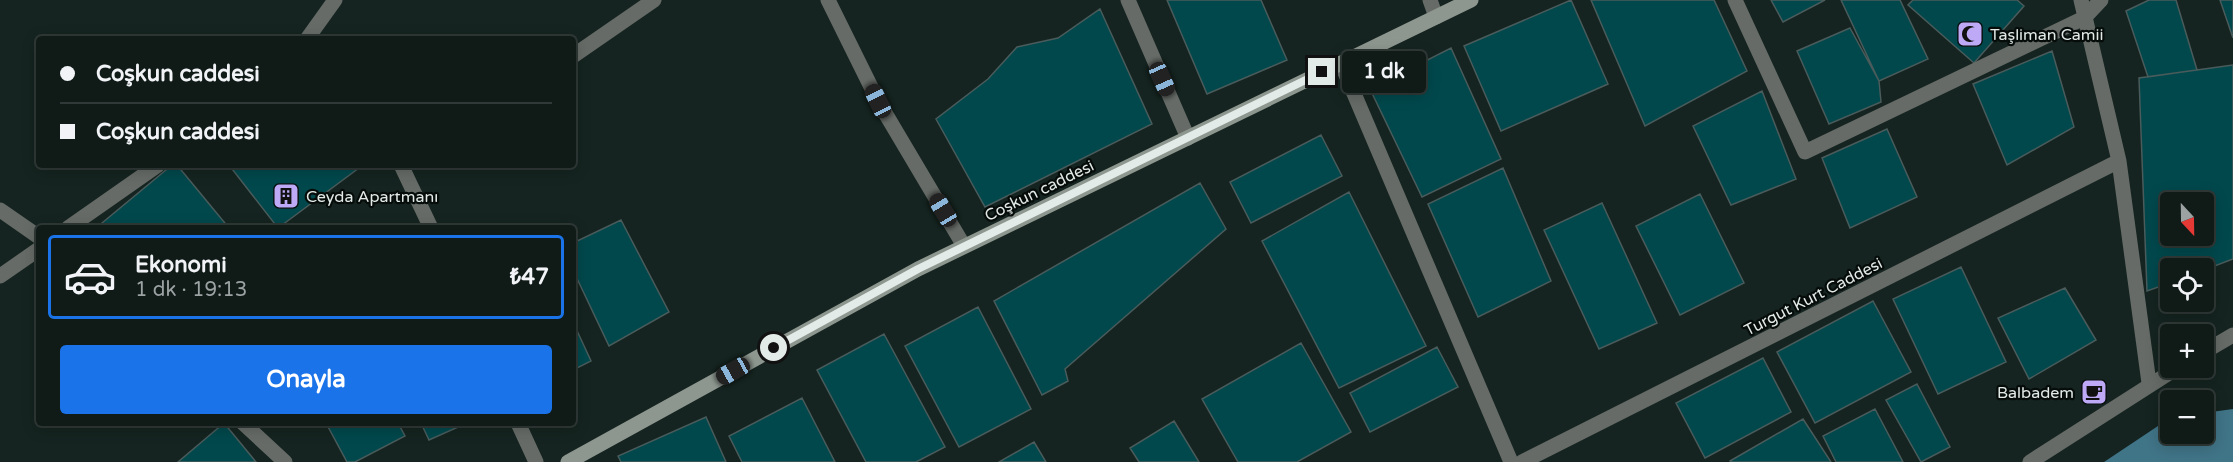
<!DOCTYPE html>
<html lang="tr">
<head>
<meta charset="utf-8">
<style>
  body { margin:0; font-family:"Varela Round",sans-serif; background:#192421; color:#f1f3f6; height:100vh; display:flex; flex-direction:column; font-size:22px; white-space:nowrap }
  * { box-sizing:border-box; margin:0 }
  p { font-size:20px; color:#9ca1a2 }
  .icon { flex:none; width:33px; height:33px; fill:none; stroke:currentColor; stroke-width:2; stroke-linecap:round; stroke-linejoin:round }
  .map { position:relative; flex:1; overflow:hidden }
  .drawer { position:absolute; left:36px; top:225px; width:540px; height:201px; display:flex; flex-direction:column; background:#101b18; border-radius:6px; box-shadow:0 3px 15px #0003,0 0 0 2px #303937 }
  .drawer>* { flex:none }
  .top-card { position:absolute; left:36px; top:36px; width:540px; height:132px; border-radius:6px; box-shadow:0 3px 15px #0003,0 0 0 2px #303937; display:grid; align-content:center; height:132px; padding:0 24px; background:#101b18 }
  .needle { width:39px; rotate:158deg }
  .tools { position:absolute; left:2160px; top:192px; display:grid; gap:12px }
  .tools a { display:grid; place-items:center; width:54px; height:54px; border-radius:6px; background:#101b18; box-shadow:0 3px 15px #0003,0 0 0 2px #303937; font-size:30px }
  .end { position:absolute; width:27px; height:27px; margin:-14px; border:8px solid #e2ebe8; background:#111; box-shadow:0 0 0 3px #111 }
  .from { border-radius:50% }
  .bubble { position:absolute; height:42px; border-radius:6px; background:#101b18; box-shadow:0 3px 15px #0003,0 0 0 2px #303937; font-size:20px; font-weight:700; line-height:42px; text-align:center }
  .car { position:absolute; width:18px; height:36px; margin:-18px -9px; border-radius:8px; box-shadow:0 0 4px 2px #0007; background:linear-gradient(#222 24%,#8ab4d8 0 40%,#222 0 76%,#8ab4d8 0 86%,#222 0) }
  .top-card b { display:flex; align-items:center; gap:21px; height:57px; font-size:22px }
  .top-card b+b { border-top:2px solid #303937 }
  .top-card i { width:15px; height:15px; background:#f1f3f6 }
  ul { padding:10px 0 0; list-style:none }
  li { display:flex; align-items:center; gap:18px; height:84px; margin:0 12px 9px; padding:0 12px; border:3px solid transparent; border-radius:6px }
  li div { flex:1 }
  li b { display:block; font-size:22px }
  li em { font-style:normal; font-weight:700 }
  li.active { border-color:#1a73e8 }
  li>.icon { width:54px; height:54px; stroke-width:1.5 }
  .cta { display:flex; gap:12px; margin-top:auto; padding:12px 24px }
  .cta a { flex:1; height:69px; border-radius:6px; background:#1a73e8; color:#fff; font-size:24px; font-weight:700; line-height:69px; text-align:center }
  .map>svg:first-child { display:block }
</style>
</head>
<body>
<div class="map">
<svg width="2233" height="462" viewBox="0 0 2233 462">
  <rect width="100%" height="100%" fill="#152420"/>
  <path fill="#407487" d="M2233 409V462H2104L2170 418V434H2204V413Z"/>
  <path fill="#00484c" stroke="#495b5b" stroke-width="1.5" fill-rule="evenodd" d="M1167 0H1261L1287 60 1207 94Z
    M1571 0 1608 84 1501 131 1464 46Z
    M1591 0H1714L1747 71 1645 126Z
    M1771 0H1825L1783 22Z
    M1841 0H1900L1928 59 1879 81Z
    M1913 0H2017L2024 6 1974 63 1908 5Z
    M2149 0H2176L2197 70 2148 77 2126 11Z
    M2220 0H2233V38Z
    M1100 9 1152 124 985 207 936 119 988 79 1017 47 1058 38Z
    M1850 28 1879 81 1881 102 1829 124 1797 51Z
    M1451 48 1501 159 1422 197 1370 89Z
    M2052 51 2074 127 2007 165 1973 84Z
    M2233 65V259L2204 270 2170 268V283L2147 291 2139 78ZM2170 202H2204V236H2170Z
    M1762 91 1796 179 1731 205 1693 126Z
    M1887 129 1917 197 1850 228 1822 158Z
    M1321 135 1342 176 1251 223 1230 182Z
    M172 165H177L229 228H96Z
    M229 165H363L278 228Z
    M1503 168 1551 281 1478 317 1428 204Z
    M1200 183 1226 229 1065 369 1068 381 1042 395 994 301Z
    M1349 192 1426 346 1339 388 1262 241Z
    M1700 194 1744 283 1680 315 1636 226Z
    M1602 203 1657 323 1599 349 1544 230Z
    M621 220 669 312 609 346 573 270V243Z
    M1961 267 2006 362 1938 394 1893 299Z
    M2065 288 2096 340 2029 379 1998 318Z
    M1873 301 1911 372 1815 423 1777 352Z
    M978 307 1031 409 959 447 905 346Z
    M573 322 591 361 573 370Z
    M884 334 945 447 916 462H866L817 370Z
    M1301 343 1351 432 1297 462H1238L1202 399Z
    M1437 347 1458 387 1370 432 1350 393Z
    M1763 358 1791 412 1705 458 1676 403Z
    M1917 384 1950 447 1921 462 1886 400Z
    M802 398 835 462H742L729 436Z
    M1875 409 1903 462H1836L1823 436Z
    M706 417 726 462H621L618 456Z
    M1803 419 1831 462H1731L1730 461Z
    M1174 421 1199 462H1139L1130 448Z
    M224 423 256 462H178Z
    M326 423H398L405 436 355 462H347Z
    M421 423H467L429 440Z
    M1034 442 1046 462H999Z"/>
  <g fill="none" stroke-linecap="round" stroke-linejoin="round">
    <path stroke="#666b67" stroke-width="15" d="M828 0 878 101 964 246
      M1128 0 1188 138
      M1430 0 1436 17
      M1735 0 1805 152 2084 18 2101 0
      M2081 0 2119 161 2149 383
      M307 39 335 0
      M573 56 654 0
      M1341 63 1511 462
      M401 165 431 228
      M0 210 39 237
      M68 228 158 165
      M0 276 39 249
      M2204 352 2233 335
      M243 423 285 462
      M518 423 536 462
      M1522 462 2119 161
      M2030 462 2177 368"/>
    <path stroke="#8d968f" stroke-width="15" d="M568 462 918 269 1471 0"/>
  </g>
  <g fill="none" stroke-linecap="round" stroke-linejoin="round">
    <path stroke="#e2ebe8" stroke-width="8" d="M774 348 918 269 1322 72"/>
  </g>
  <defs>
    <g id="mosque-square" transform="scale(1.35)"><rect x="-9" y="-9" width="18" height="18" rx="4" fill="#bda9f5" stroke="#060c0a"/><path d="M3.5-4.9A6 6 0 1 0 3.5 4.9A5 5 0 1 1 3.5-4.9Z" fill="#111"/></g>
    <g id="building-square" transform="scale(1.35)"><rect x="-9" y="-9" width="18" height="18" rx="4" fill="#bda9f5" stroke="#060c0a"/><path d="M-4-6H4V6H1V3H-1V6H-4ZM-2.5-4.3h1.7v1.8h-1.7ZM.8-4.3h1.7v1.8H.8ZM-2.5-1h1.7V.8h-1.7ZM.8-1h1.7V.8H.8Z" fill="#111"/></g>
    <g id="cafe-square" transform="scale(1.35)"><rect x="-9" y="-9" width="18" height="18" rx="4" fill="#bda9f5" stroke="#060c0a"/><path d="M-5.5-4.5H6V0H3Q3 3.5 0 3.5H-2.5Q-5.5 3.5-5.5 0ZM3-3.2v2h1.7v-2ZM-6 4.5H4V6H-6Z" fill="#111"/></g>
  </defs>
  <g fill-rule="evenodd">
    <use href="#mosque-square" x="1970" y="34"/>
    <use href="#building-square" x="286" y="196"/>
    <use href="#cafe-square" x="2094" y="392"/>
  </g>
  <g text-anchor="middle" stroke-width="4.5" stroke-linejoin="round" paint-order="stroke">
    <g font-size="16" fill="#e2ebe8" stroke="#060c0a" text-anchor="start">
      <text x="1990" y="40">Taşliman Camii</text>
      <text x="306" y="202">Ceyda Apartmanı</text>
      <text x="2074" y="398" text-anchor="end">Balbadem</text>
    </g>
    <g font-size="16" fill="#e2ebe8" stroke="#060c0a">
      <text transform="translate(1039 190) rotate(-26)" y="6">Coşkun caddesi</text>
      <text transform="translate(1813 296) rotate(-27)" y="6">Turgut Kurt Caddesi</text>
    </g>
  </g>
</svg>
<div class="tools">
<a><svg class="needle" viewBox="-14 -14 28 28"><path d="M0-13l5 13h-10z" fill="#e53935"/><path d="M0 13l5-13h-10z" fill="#9ca1a2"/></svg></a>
<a><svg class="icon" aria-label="locate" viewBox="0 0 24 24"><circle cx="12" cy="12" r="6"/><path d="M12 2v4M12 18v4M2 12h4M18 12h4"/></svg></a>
<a>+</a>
<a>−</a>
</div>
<i class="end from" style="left:774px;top:348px"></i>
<i class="end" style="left:1322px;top:72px"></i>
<div class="bubble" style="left:1342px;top:51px;width:84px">1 dk</div>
<i class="car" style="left:1162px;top:79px;rotate:156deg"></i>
<i class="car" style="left:878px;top:101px;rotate:334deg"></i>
<i class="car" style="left:943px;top:210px;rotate:329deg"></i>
<i class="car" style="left:733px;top:371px;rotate:241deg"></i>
<div class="top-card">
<b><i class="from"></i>Coşkun caddesi</b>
<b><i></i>Coşkun caddesi</b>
</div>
<section class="drawer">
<ul>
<li class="active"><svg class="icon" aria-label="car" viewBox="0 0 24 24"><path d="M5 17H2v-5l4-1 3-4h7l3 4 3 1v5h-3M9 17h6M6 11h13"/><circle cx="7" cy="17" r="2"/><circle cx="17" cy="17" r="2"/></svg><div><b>Ekonomi</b><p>1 dk · 19:13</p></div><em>₺47</em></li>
</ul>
<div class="cta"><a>Onayla</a></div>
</section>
</div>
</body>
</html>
